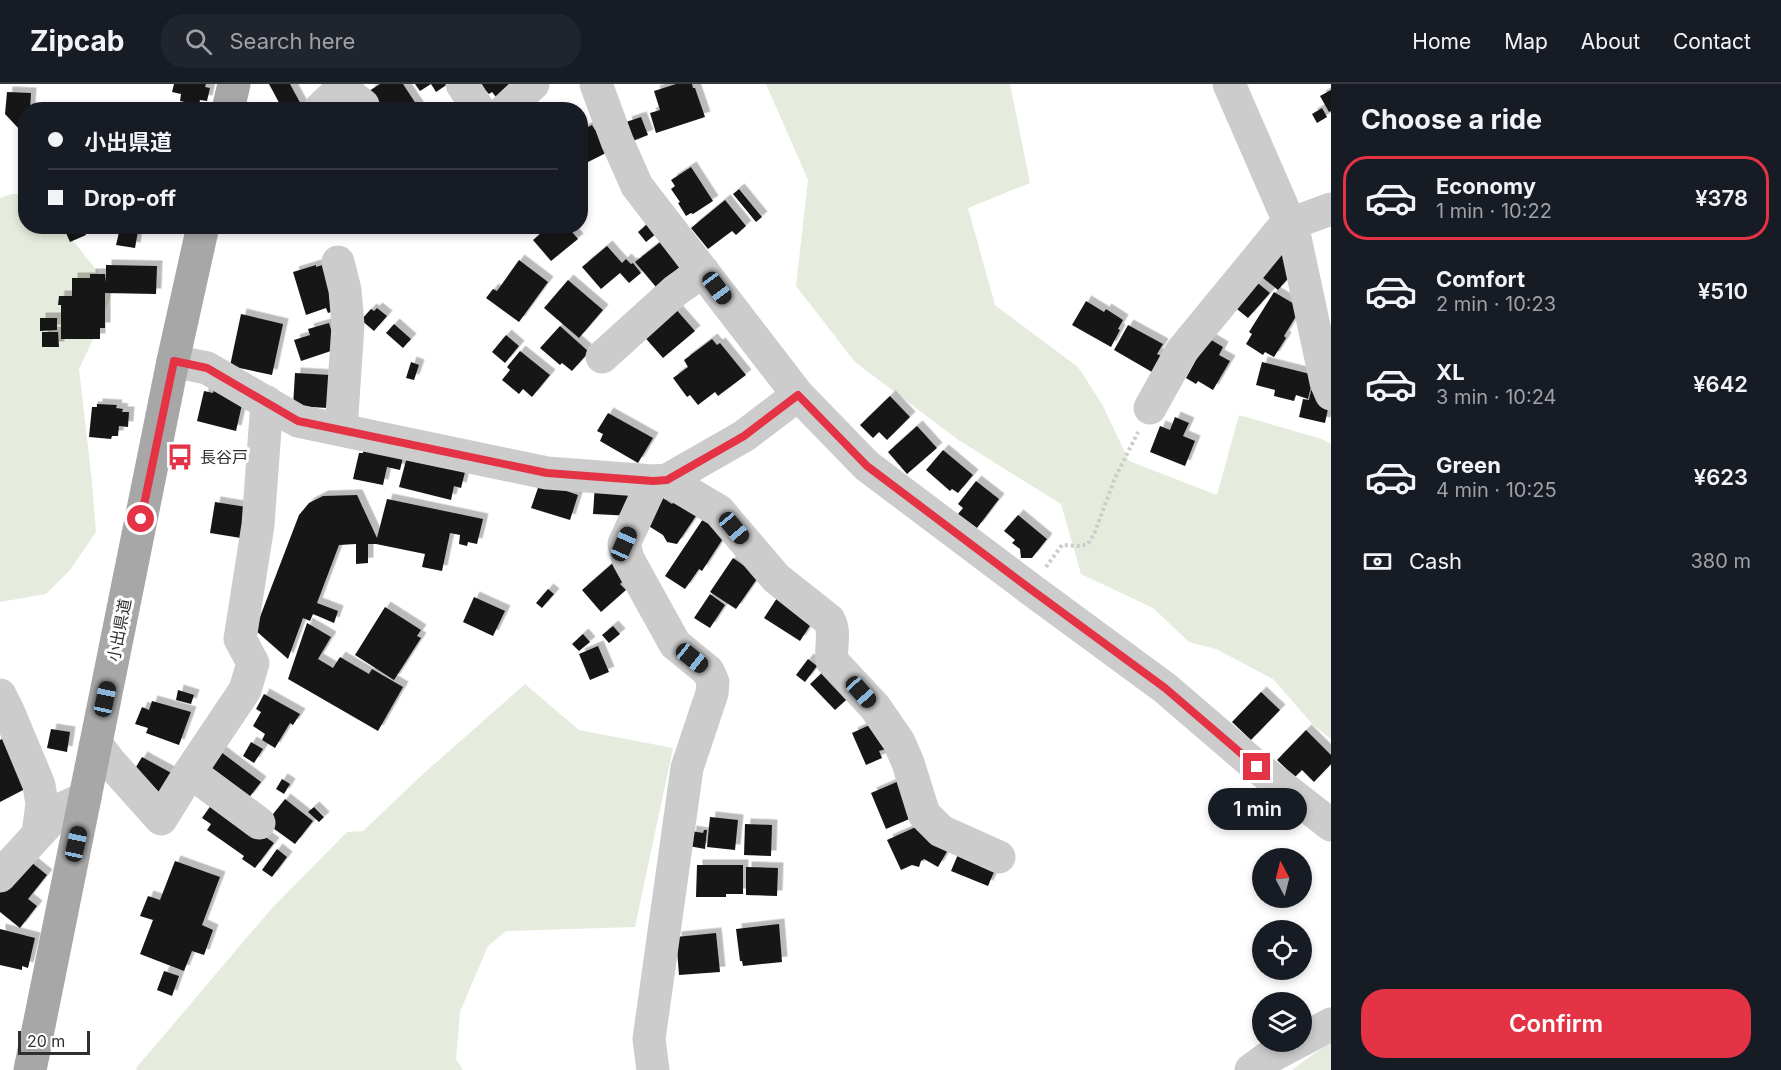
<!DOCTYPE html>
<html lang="en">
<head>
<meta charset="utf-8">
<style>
  body { margin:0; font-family:Inter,"Noto Sans JP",sans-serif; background:#20242c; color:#f1f3f6; height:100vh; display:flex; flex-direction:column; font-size:22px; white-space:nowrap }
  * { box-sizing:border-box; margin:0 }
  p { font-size:20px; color:#9ea1a6 }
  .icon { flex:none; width:33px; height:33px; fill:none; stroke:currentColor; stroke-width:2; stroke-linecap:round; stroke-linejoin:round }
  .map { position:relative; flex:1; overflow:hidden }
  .side { display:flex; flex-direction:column; background:#171b24; width:450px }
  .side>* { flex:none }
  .hud { position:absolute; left:18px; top:18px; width:570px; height:132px; border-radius:24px; box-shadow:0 3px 9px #0003; display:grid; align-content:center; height:132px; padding:0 30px; background:#171b24 }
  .needle { width:39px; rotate:353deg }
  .fabs { position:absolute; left:1252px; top:764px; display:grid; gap:12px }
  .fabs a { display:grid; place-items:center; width:60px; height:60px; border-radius:50%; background:#171b24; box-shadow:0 3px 9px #0003; font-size:30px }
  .scale { position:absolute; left:18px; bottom:15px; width:72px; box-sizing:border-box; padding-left:6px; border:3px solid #2f2f2f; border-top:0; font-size:16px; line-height:21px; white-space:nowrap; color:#2f2f2f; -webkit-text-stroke:4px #fff; paint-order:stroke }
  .end { position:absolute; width:27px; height:27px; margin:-14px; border:8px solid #e53346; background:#fff; box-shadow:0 0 0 3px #fff }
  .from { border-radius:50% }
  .bubble { position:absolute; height:42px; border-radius:21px; background:#171b24; box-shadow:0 3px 9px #0003; font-size:20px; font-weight:600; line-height:42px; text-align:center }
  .car { position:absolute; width:18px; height:36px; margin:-18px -9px; border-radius:8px; box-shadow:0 0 4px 2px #0007; background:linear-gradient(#222 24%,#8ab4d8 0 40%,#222 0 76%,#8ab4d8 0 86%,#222 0) }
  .hud b { display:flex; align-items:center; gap:21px; height:57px; font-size:22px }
  .hud b+b { border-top:2px solid #363941 }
  .hud i { width:15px; height:15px; background:#f1f3f6 }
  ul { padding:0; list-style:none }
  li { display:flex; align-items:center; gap:18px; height:84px; margin:0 12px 9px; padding:0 18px; border:3px solid transparent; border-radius:24px }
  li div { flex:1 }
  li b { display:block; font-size:22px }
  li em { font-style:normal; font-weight:600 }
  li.current { border-color:#e53346 }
  li>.icon { width:54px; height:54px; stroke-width:1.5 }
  h2 { padding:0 30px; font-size:27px; line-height:72px }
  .pay { display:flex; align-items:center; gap:15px; height:66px; padding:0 30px; font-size:22px }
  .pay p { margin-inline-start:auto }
  .button { display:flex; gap:12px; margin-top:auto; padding:12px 30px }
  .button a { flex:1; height:69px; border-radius:24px; background:#e53346; color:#fff; font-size:24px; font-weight:600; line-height:69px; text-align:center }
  header { display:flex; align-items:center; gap:36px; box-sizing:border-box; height:84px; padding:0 30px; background:#171b24; border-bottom:2px solid #363941 }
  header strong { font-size:28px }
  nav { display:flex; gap:33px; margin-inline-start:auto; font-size:21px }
  .search { width:420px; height:54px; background:#20242c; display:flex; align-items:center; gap:15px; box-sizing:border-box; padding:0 21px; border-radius:24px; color:#9ea1a6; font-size:22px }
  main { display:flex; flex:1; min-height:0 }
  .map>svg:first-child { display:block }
</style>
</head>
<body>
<header>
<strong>Zipcab</strong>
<div class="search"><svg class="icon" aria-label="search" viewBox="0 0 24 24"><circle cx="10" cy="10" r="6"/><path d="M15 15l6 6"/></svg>Search here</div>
<nav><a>Home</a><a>Map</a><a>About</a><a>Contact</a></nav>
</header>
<main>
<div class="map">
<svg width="1331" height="986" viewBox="0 0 1331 986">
  <defs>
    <filter id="shadow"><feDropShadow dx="5.5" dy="-5.5" stdDeviation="0" flood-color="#0004"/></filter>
  </defs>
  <rect width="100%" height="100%" fill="#fff"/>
  <path fill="#e6ecdd" d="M766 0H1010L1030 99 968 124 995 221 1078 283 1102 320 1129 377 1217 411 1239 331 1322 355 1331 360V655L1313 641 1273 595 1216 565 1189 558 1153 524 1081 490 1061 420 957 355 855 278 796 202 808 96Z
    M12 110H25L26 142 62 143 113 207 97 247 79 285 92 398 96 448 70 486 46 510 0 518V114Z
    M525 600 579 646 673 664 635 843 506 847 488 862 460 928 456 975 463 986H137L136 984 272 824 347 748 363 747 423 690Z
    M1331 957V986H1292Z"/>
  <path fill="#161616" filter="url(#shadow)" d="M174 0H206L205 3 210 4 207 17 200 16 199 21 180 17 181 10 172 8Z
    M269 0H290L304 26H283Z
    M380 0H403L420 26H382L369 7Z
    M415 0H448L436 8 431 0 420 7Z
    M479 0H510L496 13 492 8 489 10Z
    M676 0H692L693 4H695L705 33 656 49 650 29 660 26 654 7Z
    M1331 6V27L1329 28 1320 12Z
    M7 8 31 9 30 26H26V47L20 46 5 30Z
    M1322 24 1327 33 1317 39 1312 30Z
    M641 33 648 51 633 57 626 38Z
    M592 41 595 46 601 43 610 67 580 82V47Z
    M691 83 713 117 693 130 691 129 686 132 678 119 680 118 671 105 675 102 671 96Z
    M739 105 762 133 756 138 733 110Z
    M725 116 746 142 736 151 732 147 708 165 691 144Z
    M653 135 662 145 646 158 638 148Z
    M63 142H83L86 151 70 158Z
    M549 142H567L578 155 551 177 533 156Z
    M120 144 138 147 135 164 116 161Z
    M668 152 687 177 656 203 635 178Z
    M1285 156 1298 183 1278 206 1257 189Z
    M607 162 622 179 626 175 631 180 633 179 641 189 629 199 620 189 601 205 582 183Z
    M519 176 548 198 519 238 486 214 493 205 497 207Z
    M329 179 334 227 328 229 326 224 306 231 293 188 316 181V183Z
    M106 181 157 182 156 210 105 209V244H100V255H61V221H58L59 212H72V194H90V190H105L106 198Z
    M568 196 603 226 579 254 544 224Z
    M1254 196 1270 209 1248 234 1232 221Z
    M1274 208 1301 224 1284 252 1286 254 1274 273 1265 268 1263 271 1246 260 1252 250 1249 248Z
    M1086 217 1104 228 1106 225 1123 236 1118 245 1120 246 1111 263 1072 241Z
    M673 222 695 247 663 274 641 249Z
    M377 224 387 232 374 247 361 236 371 225 374 227Z
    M241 230 283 240 272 291 230 282Z
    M40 234H57V246L40 247Z
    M329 239 337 265 301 277 294 256 310 251 308 245Z
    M394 240 411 255 403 264 386 249Z
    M1128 241 1163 260 1157 270 1161 272 1152 288 1114 266Z
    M560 242 589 268 572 287 562 279 560 281 540 264Z
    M42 248H58L59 263H42Z
    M506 251 519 262 505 279 492 268Z
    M1208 254 1223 263 1219 271 1230 277 1213 306 1198 297 1196 300 1186 294Z
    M712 255 717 261 720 259 746 291 718 312 715 308 698 321 690 311 687 313 673 294 688 283 684 276Z
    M520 267 550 291 532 313 523 305 519 310 502 296 510 286 507 283Z
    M411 278 419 281 414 296 406 294Z
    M1262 278 1314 291 1308 315 1296 311 1294 317 1274 312 1275 306 1256 301Z
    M295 289 330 291 328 324 293 322Z
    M214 306 243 316 236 347 197 337 204 307 213 309Z
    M1311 306 1327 310 1329 320 1325 339 1299 333 1303 315 1309 316Z
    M890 312 910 333 887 356 879 348 873 354 860 341Z
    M97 320 117 321 116 324 123 325 122 328H129L128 343 119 342 118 352H112L111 355 89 353 92 323H97Z
    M608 329 653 354 638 379 600 357 603 350 597 347Z
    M1175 333 1189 339 1183 352 1195 357 1185 382 1150 368 1160 342 1170 346Z
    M917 342 937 364 907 390 888 368Z
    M365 360 404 369 400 386 387 383 383 401 353 395 359 369H363Z
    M409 365 467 380 461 404 454 402 451 416 399 403Z
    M943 366 973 391 958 409 952 405 950 407 926 386Z
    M976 397 999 415 977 444 958 430 963 424 958 420Z
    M540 398 578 411 570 436 531 424Z
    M595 400 635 403 633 432 593 430Z
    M357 411 377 454 387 415 483 435 477 460 468 458 467 462 459 460 460 451 450 449 442 487 422 483 425 470 376 460H368V479L356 480V460L339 461 317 519 338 527 334 539 313 530 310 537 303 534 288 575 255 546 299 431 309 419 323 412Z
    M663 414 672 420 677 414 696 432 677 460 667 458 663 451 647 441Z
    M215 418 246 423 241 454 210 449Z
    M1018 431 1047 455 1032 474H1021L1020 465 1012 459 1015 456 1004 447Z
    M703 435 726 450 702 487 699 485 685 505 665 492Z
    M733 474 759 492 736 525 710 508Z
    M614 478 628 493 620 500 626 506 601 528 582 506Z
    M548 505 554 510 542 524 536 519Z
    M710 510 725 521 710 544 694 534Z
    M474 513 505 527 493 552 463 538Z
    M777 514 813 537 800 557 764 534Z
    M385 523 421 546 417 552 421 554 394 596 355 571Z
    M307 539 331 553 318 575 333 584 340 573 369 590 372 585 403 603 378 647 288 595Z
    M613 542 620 550 609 559 602 551Z
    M583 550 590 558 579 567 572 560Z
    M598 562 609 588 590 596 579 570Z
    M808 575 817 582 805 598 796 591Z
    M823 588 855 608 835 626 810 600Z
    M178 606 194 611 191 620 176 616Z
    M1261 608 1280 626 1251 656 1232 638Z
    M264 610 300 630 293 641 290 639 275 664 262 656 265 650 253 642 261 628 256 625Z
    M152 617 191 628 179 661 146 649 148 644 135 640 142 623 149 626Z
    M874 639 886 665 879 667 882 674 866 681 852 649Z
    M51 645 70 648 67 668 47 664Z
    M1306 646 1331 671V680L1314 698 1302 686 1295 693 1277 676Z
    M7 652 27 704 0 718V656Z
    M251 658 263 665 254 679 243 672Z
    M217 665 261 698 248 715 204 682Z
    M142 673 175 691 163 712 133 688Z
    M282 695 290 700 284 710 276 705Z
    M899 697 914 733 886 745 871 709Z
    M285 715 313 737 295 760 266 739Z
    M214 717 274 759 255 784 242 775 244 772 207 746 211 740 202 734Z
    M314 723 324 733 319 738 308 728Z
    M710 733 738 736 735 766 707 763Z
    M745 740 772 741 771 772 744 771Z
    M918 742 949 764 938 783 924 775 921 777 919 783 912 781 901 786 887 756Z
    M704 746H707L705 765 689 762 691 747 703 749Z
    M277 765 287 773 272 793 262 786Z
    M959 768 996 783 988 802 951 787Z
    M26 774 47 791 28 815 37 822 20 844 0 828V807Z
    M175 777 220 793 202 841 213 846 204 871 192 867 184 887 140 870 153 836 140 832 148 812 160 816Z
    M697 781H743V810H726V813H696Z
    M746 783 778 784 777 812 746 811Z
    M779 840 782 878 743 882 742 877H740L736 845Z
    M0 845 35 854 28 884 22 882V886L0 881Z
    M716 849 720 888 679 891 676 853Z
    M164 887 179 892 172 912 157 906Z"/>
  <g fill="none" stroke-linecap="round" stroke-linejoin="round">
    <path stroke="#ccc" stroke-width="4" stroke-dasharray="3 3" stroke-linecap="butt" d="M1046 483 1062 461 1080 462 1088 460 1094 450 1115 394 1138 348"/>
    <path stroke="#ccc" stroke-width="33" d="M462 0 479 26
      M596 0 617 57 637 102 798 311 867 382 1029 504 1165 604 1257 683 1331 741
      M1229 0 1294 149 1326 298 1331 310
      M341 4 363 21 364 26
      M319 26 346 0
      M505 26 533 0
      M338 178 345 206 348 241 341 346
      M602 273 675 207 703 187
      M173 277 207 284 298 337 547 389 653 397 667 396 744 352 798 311
      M1150 324 1181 268 1282 145 1290 140 1331 125
      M667 396 719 427 776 494 829 536C836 548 830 563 832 577L875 623 899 658 908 679 924 730 941 747 999 773
      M653 397 624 460 628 475 675 560 708 587 713 598 712 609 687 684 649 955 653 986
      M0 611 9 629 39 701 42 720 38 750
      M96 660 110 678 161 735 190 688 259 739
      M190 688 245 606 253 579 240 555 258 441 267 318
      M0 792 61 725 85 714
      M1302 956 1331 940
      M1251 986 1266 975 1300 957"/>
    <path stroke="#a7a7a7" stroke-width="33" d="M228 26 234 0
      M30 986 173 277 203 142"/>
  </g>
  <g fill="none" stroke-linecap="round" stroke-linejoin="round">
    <path stroke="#e53346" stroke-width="8" d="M141 435 174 277 207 284 298 337 547 389 653 397 667 396 744 352 798 311 867 382 1029 504 1165 604 1257 683"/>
  </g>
  <defs>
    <g id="bus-bare" transform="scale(2.07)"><path d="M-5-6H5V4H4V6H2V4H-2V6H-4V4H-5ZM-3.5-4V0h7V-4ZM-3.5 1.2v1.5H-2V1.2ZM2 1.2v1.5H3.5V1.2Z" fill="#e53346" stroke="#fff" stroke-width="2.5" paint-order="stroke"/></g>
  </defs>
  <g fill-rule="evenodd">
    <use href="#bus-bare" x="180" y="373"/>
  </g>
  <g text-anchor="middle" stroke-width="6" stroke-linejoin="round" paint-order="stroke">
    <g font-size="16" fill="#2f2f2f" stroke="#fff" text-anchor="start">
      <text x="200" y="379">長谷戸</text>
    </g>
    <g font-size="16" fill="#2f2f2f" stroke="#fff">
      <text transform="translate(119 546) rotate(-79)" y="6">小出県道</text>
    </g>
  </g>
</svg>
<div class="fabs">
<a><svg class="needle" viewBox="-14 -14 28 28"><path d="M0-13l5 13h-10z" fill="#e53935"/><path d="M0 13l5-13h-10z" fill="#9ea1a6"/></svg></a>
<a><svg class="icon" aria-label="locate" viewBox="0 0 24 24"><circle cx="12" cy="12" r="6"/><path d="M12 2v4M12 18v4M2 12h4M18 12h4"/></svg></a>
<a><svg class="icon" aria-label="layers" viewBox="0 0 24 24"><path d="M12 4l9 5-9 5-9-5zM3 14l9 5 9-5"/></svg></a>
</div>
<div class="scale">20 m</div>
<i class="end from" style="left:141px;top:435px"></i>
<i class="end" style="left:1257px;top:683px"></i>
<div class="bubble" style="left:1208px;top:704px;width:99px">1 min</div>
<i class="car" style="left:717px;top:204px;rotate:143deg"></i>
<i class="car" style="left:734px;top:444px;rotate:140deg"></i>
<i class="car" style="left:624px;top:460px;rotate:24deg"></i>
<i class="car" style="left:692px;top:574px;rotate:129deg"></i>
<i class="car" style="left:861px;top:608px;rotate:138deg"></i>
<i class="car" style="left:105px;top:615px;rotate:12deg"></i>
<i class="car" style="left:76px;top:760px;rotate:12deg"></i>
<div class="hud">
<b><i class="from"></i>小出県道</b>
<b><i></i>Drop-off</b>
</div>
</div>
<section class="side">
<h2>Choose a ride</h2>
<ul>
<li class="current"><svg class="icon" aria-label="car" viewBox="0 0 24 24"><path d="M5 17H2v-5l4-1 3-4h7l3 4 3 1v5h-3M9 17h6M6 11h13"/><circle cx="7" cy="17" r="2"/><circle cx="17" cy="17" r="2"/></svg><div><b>Economy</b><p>1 min · 10:22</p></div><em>¥378</em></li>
<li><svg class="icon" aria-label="car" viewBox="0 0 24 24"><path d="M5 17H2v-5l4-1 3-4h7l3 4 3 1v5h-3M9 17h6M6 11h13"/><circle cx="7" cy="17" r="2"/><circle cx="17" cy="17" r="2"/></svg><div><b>Comfort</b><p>2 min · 10:23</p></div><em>¥510</em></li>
<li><svg class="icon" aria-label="car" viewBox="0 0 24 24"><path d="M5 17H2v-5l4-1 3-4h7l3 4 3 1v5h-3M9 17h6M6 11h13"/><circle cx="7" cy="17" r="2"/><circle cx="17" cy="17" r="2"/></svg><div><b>XL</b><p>3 min · 10:24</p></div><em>¥642</em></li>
<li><svg class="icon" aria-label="car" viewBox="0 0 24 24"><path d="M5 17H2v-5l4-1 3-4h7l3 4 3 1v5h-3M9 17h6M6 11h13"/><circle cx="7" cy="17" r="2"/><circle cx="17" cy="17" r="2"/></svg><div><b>Green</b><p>4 min · 10:25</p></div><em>¥623</em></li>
</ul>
<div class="pay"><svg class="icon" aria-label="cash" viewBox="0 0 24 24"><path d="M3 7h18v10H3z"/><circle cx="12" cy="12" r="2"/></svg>Cash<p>380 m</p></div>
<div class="button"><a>Confirm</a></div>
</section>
</main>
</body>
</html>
